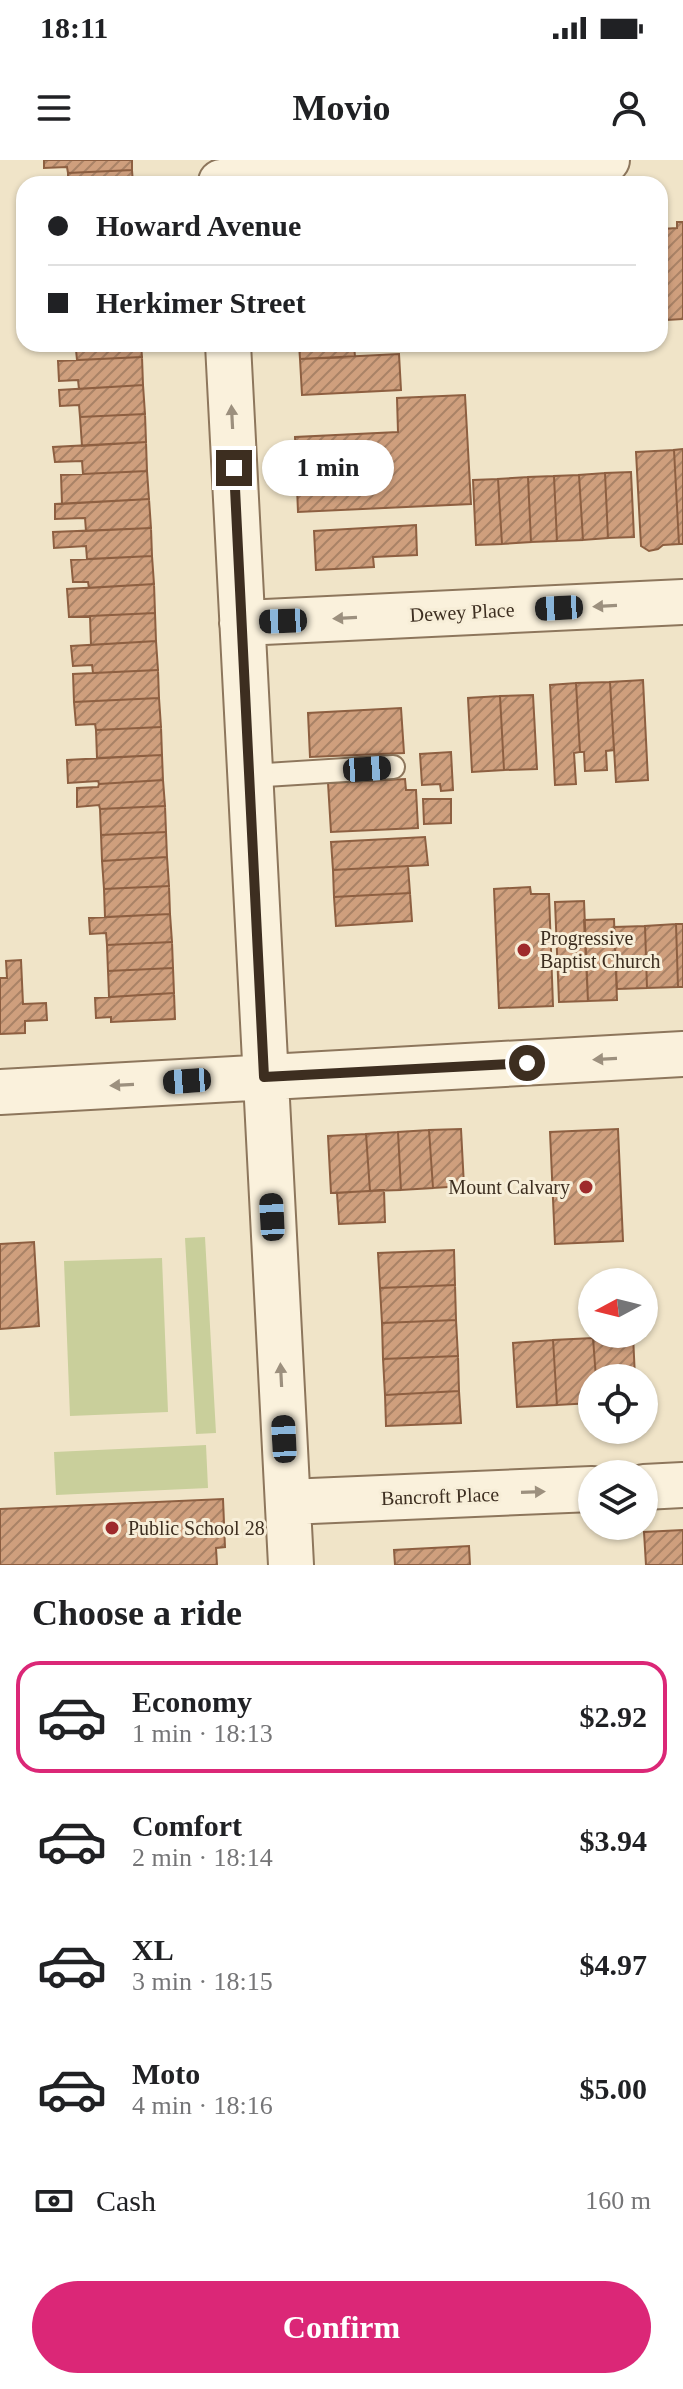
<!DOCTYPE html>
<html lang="en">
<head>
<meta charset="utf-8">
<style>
  body { margin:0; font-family:Georgia,serif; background:#f6f6f6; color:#202124; height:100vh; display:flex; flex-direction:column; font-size:30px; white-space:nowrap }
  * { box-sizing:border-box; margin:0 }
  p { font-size:26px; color:#757577 }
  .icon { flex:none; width:44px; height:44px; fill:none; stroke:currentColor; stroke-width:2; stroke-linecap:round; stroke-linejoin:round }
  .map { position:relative; height:1405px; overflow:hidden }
  .side { display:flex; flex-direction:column; background:#fff; flex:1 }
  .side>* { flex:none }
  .guide { position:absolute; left:16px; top:16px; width:652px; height:176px; border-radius:24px; box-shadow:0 2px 6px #0004; display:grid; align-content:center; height:176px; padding:0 32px; background:#fff }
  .needle { width:52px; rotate:263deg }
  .fabs { position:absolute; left:578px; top:1108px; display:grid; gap:16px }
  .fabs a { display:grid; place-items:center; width:80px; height:80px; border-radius:50%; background:#fff; box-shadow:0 2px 6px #0004; font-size:40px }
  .end { position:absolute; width:36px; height:36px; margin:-18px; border:10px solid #3d2e20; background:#fff; box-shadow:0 0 0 4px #fff }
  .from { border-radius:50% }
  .bubble { position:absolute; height:56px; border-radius:28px; background:#fff; box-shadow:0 2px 6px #0004; font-size:26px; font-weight:700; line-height:56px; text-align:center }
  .car { position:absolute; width:24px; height:48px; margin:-24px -12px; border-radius:10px; box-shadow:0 0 6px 2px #0007; background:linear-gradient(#222 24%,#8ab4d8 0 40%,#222 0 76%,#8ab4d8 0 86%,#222 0) }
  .guide b { display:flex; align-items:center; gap:28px; height:76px; font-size:30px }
  .guide b+b { border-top:2px solid #e0e0e0 }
  .guide i { width:20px; height:20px; background:#202124 }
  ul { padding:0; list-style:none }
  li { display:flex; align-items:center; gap:24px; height:112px; margin:0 16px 12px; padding:0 16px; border:4px solid transparent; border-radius:24px }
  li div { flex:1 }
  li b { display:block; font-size:30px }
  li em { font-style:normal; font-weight:700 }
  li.active { border-color:#db2777 }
  li>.icon { width:72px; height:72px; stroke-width:1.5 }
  h2 { padding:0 32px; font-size:36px; line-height:96px }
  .pay { display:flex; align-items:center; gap:20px; height:88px; padding:0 32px; font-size:30px }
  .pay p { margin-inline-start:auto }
  .action { display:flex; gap:16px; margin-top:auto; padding:16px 32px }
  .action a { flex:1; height:92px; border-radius:48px; background:#db2777; color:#fff; font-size:32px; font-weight:700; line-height:92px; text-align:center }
  .status { display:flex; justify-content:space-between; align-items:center; height:56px; padding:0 40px; background:#fff; direction:ltr }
  .status svg { height:22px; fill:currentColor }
  header { display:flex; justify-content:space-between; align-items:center; height:104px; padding:0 32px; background:#fff; font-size:36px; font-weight:700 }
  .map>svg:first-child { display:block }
</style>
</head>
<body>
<div class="status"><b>18:11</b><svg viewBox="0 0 49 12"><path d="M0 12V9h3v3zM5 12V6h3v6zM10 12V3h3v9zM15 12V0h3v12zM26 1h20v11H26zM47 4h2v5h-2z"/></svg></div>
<header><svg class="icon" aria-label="menu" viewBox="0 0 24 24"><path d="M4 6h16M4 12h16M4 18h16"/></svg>Movio<svg class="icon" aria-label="person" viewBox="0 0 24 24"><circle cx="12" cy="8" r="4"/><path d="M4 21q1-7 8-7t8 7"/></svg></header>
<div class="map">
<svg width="683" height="1405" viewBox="0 0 683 1405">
  <defs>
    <pattern id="building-hatch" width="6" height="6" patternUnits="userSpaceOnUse" patternTransform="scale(2)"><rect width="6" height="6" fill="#cf9f7d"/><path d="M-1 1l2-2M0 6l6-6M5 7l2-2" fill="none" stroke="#a98266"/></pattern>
  </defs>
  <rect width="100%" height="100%" fill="#f0e4c8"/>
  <path fill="#c9cf9b" d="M205 1077 216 1273 196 1274 185 1078Z
    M162 1098 168 1252 70 1256 64 1101Z
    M206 1285 208 1328 56 1335 54 1292Z"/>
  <path fill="url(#building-hatch)" stroke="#8d5f41" stroke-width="2" d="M44 0H132V10L68 13 67 7 44 8Z
    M132 10 133 24H54V18L68 17V13Z
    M677 62H683V159L667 160 662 69 677 68Z
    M57 184H141L142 197 77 200 76 190 57 191Z
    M299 184H354L355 197 300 199Z
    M399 194 401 230 302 235 300 199Z
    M142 197 143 225 79 229 78 220 59 221 58 201Z
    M143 225 145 254 80 257 79 245 60 246 59 230Z
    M465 235 471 344 298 352 295 277 398 272 397 238Z
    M145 254 146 282 82 286 80 257Z
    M146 282 147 311 83 314 82 301 55 302 53 287Z
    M683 289V384H679L674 290Z
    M674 290 679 384 663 385 658 389 649 391 641 386 636 292Z
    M147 311 149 339 62 344 61 315Z
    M631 312 634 377 608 378 605 313Z
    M605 313 608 378 583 380 579 315Z
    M579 315 583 380 557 381 554 316Z
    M554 316 557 381 531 382 528 317Z
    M528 317 531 382 502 384 498 319Z
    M498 319 502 384 476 385 473 320Z
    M149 339 151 368 86 371 85 358 55 359V344Z
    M416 365 417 395 373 397 374 407 316 410 314 371Z
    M151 368 152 396 87 399 86 386 54 388 53 372Z
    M152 396 154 424 89 428 88 422H73L71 400Z
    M154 424 155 453 69 457 67 429Z
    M155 453 156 481 91 485 90 456Z
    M156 481 158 510 93 513 92 505 73 506 71 486Z
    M158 510 159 538 74 542 73 514Z
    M643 520 648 620 616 622 610 522Z
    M610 522 614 590 606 591 607 610 585 611 584 592H580L576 523Z
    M576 523 580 592 574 593 576 624 555 625 550 525Z
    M533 535 537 609 504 610 500 536Z
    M500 536 504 610 472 612 468 538Z
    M159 538 161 567 96 570 95 564 76 565 74 542Z
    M401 548 404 593 310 597 308 553Z
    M161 567 162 595 97 598 96 570Z
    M451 592 453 630 441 631 440 624 422 625 420 594Z
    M162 595 163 620 99 624 98 621 68 623 67 600Z
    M405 619 406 630H416L418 668 331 672 328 623Z
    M163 620 165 646 100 649 99 645 77 647V628L98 627 99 624Z
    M423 639H451V663L424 664Z
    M165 646 166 672 101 675 100 649Z
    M166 672 167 697 102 701 101 675Z
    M425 677 428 705 333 710 331 682Z
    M167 697 169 726 104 729 102 701Z
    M408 706 410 733 334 737 333 710Z
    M169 726 170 754 105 757 104 729Z
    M530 727 531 734H549L553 846 499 848 494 729Z
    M410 733 412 761 336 766 334 737Z
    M584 741 588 841 559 842 555 742Z
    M170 754 172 782 107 785 106 773 90 774 89 758Z
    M614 759 617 840 588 841 584 760Z
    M676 764 678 827 647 828 645 766Z
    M676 764H683V827H678Z
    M645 766 647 828 617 829 614 767Z
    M172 782 173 808 108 811 107 785Z
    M21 800 23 844 46 843 47 860 25 861V873L0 874V818H7L6 801Z
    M173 808 174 833 109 837 108 811Z
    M174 833 175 859 111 862V857L96 858 95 838Z
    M461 969 464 1026 433 1028 429 970Z
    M618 969 623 1081 555 1084 550 972Z
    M429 970 433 1028 401 1030 398 972Z
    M398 972 401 1030 370 1031 366 974Z
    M366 974 370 1031 331 1033 328 976Z
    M384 1030 385 1062 339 1064 337 1033Z
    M34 1082 39 1166 0 1169V1084Z
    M454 1090 455 1125 380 1128 378 1093Z
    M455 1125 456 1160 382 1163 380 1128Z
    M456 1160 458 1196 383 1199 382 1163Z
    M633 1175 635 1218H596L593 1178Z
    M593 1178 596 1218H592V1243L557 1245 553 1180Z
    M553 1180 557 1245 517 1247 513 1183Z
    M458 1196 459 1231 385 1235 383 1199Z
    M459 1231 461 1263 386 1266 385 1235Z
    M223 1339 225 1387 216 1388 217 1405H0V1349Z
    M683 1370V1405H646L644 1372Z
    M469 1386 470 1405H395L394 1390Z"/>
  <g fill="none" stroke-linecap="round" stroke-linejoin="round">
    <g stroke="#8d765c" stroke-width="26">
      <path id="service" d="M249 616 393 607"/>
    </g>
    <g stroke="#8d765c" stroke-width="48">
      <path id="minor" d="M221 22 607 0
        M228 184 291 1405
        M242 463 683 442
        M0 932 683 894
        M644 1327 683 1325
        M288 1342 592 1329"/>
    </g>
    <use href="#service" stroke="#faf1dc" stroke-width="22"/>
    <use href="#minor" stroke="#faf1dc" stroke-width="44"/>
  </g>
  <defs><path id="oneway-solid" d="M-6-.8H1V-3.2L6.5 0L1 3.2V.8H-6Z" transform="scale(2)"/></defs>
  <g fill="#9c907e">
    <use href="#oneway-solid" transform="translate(232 257) rotate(-93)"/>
    <use href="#oneway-solid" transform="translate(605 446) rotate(177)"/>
    <use href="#oneway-solid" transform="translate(345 458) rotate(177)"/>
    <use href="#oneway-solid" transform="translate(605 899) rotate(177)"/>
    <use href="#oneway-solid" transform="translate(122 925) rotate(177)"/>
    <use href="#oneway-solid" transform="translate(281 1215) rotate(-93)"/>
    <use href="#oneway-solid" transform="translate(533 1332) rotate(-2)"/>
  </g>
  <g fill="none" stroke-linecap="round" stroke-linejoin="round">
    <path stroke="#3d2e20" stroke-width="10" d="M234 308 264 917 527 903"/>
  </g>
  <g fill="#9e2a2b" stroke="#f7eed8" stroke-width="3">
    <circle cx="524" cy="790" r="8"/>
    <circle cx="586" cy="1027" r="8"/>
    <circle cx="112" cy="1368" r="8"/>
  </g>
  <g text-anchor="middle" stroke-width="6" stroke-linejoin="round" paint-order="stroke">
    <g font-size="20" fill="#3d2e20" stroke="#f7eed8">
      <text transform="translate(462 452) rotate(-3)" y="7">Dewey Place</text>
      <text transform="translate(440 1336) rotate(-2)" y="7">Bancroft Place</text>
    </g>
    <g font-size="20" fill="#3d2e20" stroke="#f7eed8" text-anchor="start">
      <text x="540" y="785">Progressive<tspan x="540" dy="23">Baptist Church</tspan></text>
      <text x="570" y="1034" text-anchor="end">Mount Calvary</text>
      <text x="128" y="1375">Public School 28</text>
    </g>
  </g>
</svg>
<div class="fabs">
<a><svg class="needle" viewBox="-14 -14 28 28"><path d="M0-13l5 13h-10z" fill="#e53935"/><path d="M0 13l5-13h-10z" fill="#757577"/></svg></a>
<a><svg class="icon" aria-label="locate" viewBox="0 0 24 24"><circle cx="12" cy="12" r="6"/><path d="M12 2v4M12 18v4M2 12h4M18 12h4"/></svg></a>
<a><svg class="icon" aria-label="layers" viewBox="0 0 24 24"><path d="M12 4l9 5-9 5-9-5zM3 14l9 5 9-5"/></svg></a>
</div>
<i class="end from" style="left:527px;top:903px"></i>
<i class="end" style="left:234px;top:308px"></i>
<div class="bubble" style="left:262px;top:280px;width:132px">1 min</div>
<i class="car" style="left:559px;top:448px;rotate:267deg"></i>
<i class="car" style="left:283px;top:461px;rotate:268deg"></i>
<i class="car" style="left:367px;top:609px;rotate:86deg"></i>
<i class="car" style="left:187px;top:921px;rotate:266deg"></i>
<i class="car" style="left:272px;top:1057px;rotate:357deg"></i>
<i class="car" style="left:284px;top:1279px;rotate:357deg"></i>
<div class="guide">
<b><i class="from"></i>Howard Avenue</b>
<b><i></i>Herkimer Street</b>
</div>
</div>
<section class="side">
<h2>Choose a ride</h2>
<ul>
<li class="active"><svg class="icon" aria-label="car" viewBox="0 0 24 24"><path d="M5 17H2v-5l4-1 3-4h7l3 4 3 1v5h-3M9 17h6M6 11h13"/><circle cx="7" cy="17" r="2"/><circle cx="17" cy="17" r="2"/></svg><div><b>Economy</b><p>1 min · 18:13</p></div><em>$2.92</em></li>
<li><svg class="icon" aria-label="car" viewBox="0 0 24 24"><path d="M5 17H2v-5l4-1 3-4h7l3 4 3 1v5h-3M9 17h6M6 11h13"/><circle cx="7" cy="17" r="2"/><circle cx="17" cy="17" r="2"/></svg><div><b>Comfort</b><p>2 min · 18:14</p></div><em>$3.94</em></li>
<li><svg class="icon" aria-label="car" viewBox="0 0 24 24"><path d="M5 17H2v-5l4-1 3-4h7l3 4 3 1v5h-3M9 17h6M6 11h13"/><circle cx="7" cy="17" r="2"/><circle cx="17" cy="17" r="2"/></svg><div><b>XL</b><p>3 min · 18:15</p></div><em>$4.97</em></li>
<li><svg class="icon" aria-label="car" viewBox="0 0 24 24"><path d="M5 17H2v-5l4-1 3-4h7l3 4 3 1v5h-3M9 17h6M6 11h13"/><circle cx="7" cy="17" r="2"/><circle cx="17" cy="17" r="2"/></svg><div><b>Moto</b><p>4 min · 18:16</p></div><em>$5.00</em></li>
</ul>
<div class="pay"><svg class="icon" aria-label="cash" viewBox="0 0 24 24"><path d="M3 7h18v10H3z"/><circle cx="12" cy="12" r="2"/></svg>Cash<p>160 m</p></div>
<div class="action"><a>Confirm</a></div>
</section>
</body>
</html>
